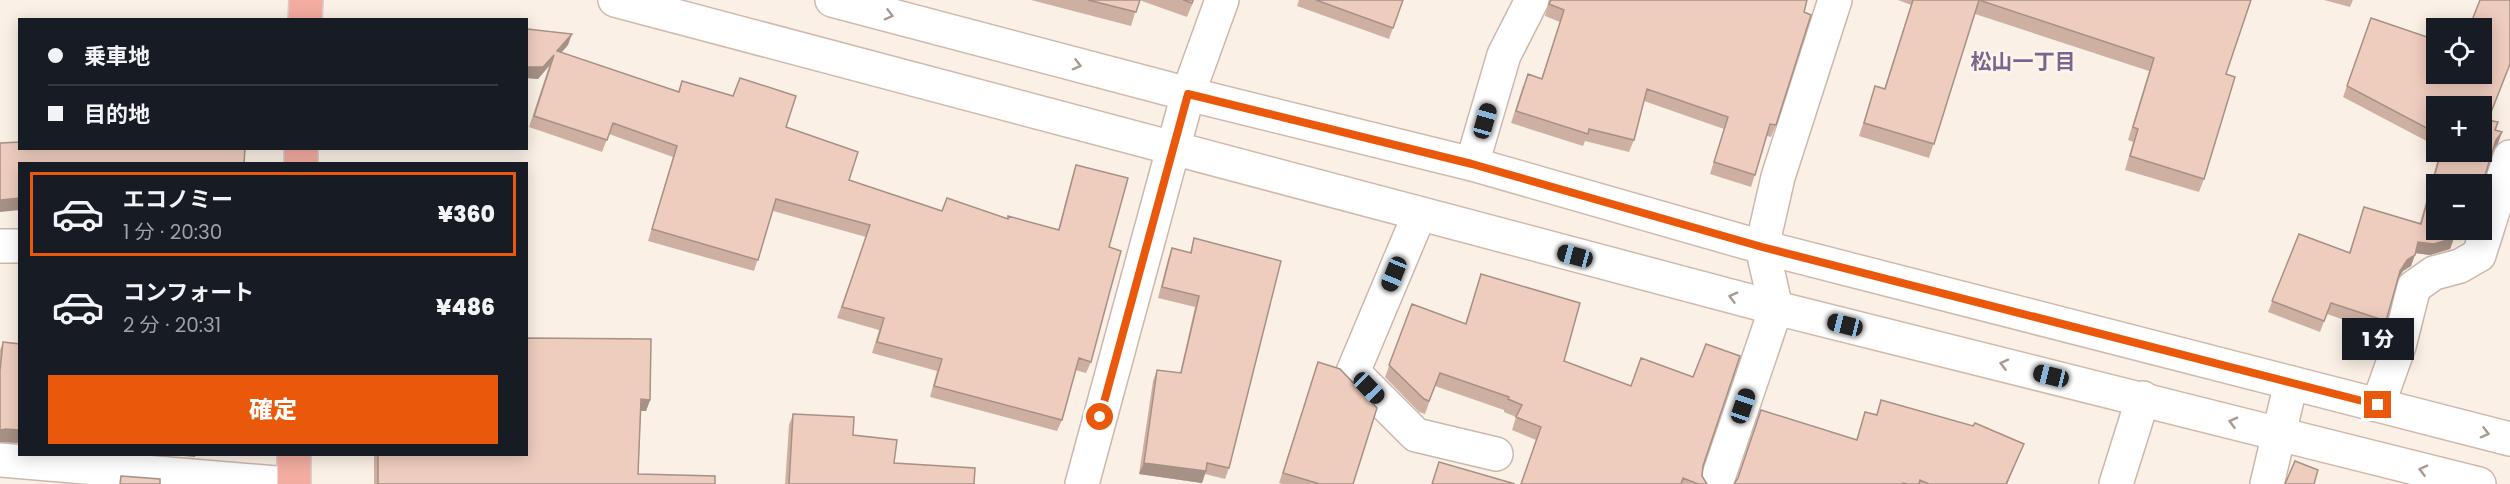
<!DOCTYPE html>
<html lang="ja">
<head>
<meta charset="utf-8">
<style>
  body { margin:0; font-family:Poppins,"Noto Sans JP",sans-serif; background:#242831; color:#f1f3f6; height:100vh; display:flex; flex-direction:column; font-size:22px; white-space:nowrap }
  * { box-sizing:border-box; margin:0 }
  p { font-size:20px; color:#9ea1a6 }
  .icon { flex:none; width:33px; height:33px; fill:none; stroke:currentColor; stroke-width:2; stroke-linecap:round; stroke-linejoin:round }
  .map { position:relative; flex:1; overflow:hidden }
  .sheet { position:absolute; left:18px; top:162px; width:510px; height:294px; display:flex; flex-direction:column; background:#171b24; border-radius:0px; box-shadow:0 3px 15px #0003 }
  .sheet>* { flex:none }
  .guide { position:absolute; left:18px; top:18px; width:510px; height:132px; border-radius:0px; box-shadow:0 3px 15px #0003; display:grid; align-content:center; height:132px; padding:0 30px; background:#171b24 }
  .controls { position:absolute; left:2426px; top:18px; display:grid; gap:12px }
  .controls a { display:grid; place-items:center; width:66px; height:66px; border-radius:0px; background:#171b24; box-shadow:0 3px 15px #0003; font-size:30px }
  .end { position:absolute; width:27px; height:27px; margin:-14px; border:8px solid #ea580c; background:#fff; box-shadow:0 0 0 3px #fff }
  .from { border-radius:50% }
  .bubble { position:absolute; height:42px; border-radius:0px; background:#171b24; box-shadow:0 3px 15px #0003; font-size:20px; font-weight:800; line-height:42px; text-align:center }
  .car { position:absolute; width:18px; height:36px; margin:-18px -9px; border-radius:8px; box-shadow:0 0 4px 2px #0007; background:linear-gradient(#222 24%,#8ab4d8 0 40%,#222 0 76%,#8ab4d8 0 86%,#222 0) }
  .guide b { display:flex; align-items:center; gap:21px; height:57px; font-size:22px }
  .guide b+b { border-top:2px solid #363941 }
  .guide i { width:15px; height:15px; background:#f1f3f6 }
  ul { padding:10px 0 0; list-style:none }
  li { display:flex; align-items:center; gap:18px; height:84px; margin:0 12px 9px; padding:0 18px; border:3px solid transparent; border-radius:0px }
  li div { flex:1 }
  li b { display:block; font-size:22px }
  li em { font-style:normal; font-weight:800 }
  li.active { border-color:#ea580c }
  li>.icon { width:54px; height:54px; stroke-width:1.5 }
  .action { display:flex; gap:12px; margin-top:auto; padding:12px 30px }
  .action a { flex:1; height:69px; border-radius:0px; background:#ea580c; color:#fff; font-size:24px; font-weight:800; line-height:69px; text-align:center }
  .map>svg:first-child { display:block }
</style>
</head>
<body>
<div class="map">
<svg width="2510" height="484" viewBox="0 0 2510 484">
  <rect width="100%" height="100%" fill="#fbf0e5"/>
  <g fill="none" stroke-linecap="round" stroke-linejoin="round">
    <g stroke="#ccb7ac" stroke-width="36">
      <path id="street" d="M1472 164 1504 55 1532 0
        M1419 215 1353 372 1416 435 1496 454
        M0 246H20
        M2378 405 2399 346 2414 287 2434 273 2460 266 2479 255 2510 157
        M0 460 288 484
        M1082 484 1188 94 1222 0
        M1716 484 1776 308 1762 247 1778 177 1835 0
        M2116 484 2143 398
        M2267 484 2291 383"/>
    </g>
    <g stroke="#d1b9ad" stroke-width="36">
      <path id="secondary" d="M615 0 1776 308 2479 484
        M832 0 1188 94 1472 164 1762 247 2510 439"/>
    </g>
    <g stroke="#d8d0cd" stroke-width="36">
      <path id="highway" d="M305 20 306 0
        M301 164V148
        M294 484V454"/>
    </g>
    <use href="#street" stroke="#fff" stroke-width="33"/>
    <use href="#secondary" stroke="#fff" stroke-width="33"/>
    <use href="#highway" stroke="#f2aca0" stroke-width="33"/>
  </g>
  <path fill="#ceb0a3" d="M1031 0H1194L1187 17 1139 0 1131 26Z
    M1299 0H1403L1389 39 1297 6Z
    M1550 0 1776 125 1771 137 1767 136 1751 187 1710 174 1724 129 1644 101 1634 140 1629 152 1585 141 1583 146 1511 123 1523 86 1541 79 1560 22 1545 16Z
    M1898 0H2251L2226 74 2204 179 2199 192 2125 170 2133 142 2128 140 2149 71 1975 14 1929 158 1859 136 1875 86 1884 89 1911 5Z
    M2324 0H2353L2350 7Z
    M2371 18 2488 120 2495 130 2502 132 2498 143 2493 150 2436 184 2454 238 2450 249 2430 255 2415 253 2411 266 2403 271 2397 280 2382 333 2327 314 2320 332 2268 312 2299 234 2349 253 2364 207 2420 223 2440 152H2481L2436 106V146L2343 97Z
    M568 45 561 53 678 92 682 81 786 127 849 180 942 211 1007 219 1058 230 1072 177 1076 165 1109 247 1091 362 1086 373 1075 370 1062 420 1057 431 930 397 937 371 872 353 879 330 837 318 866 237 773 211 754 271 648 241 673 157 609 134 602 152 529 127 549 66 538 79 526 78Z
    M20 59V90L19 61Z
    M1194 238 1229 468 1225 479 1205 474 1202 483 1139 474 1153 381 1157 370 1180 373 1195 307 1158 298 1168 259 1172 248 1190 253Z
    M1481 274 1564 361 1703 466 1702 476 1707 484H1521L1536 440 1512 430 1516 417 1504 412V410L1435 386 1425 414 1419 412 1385 377 1412 304 1465 324Z
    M3 342 20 344V443L0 442V350Z
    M1318 362 1353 484H1282L1279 483Z
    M650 400 646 411H641L638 474 715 484H374V454H526Z
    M1881 400 2019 456 2007 484H1734L1856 440 1865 412 1876 415Z
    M793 414 853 435 894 463 974 484H785L789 425Z"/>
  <path fill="#a79085" d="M572 34 568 45 552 63 557 51Z
    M554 55 549 66 538 79 526 78V67Z
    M2502 132 2498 143 2492 151 2496 140Z
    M20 198V210L0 212V200Z
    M2454 238 2450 249 2430 255 2414 253 2418 242Z
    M2415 255 2411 266 2403 271 2396 282 2400 271 2407 260Z
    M641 399 650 400 646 411H637Z
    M6 429 20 430V443L0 442V430Z
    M2024 444 2007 484H2006Z
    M160 454H196L195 457Z
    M1144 463 1206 471 1202 483 1139 474Z"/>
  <path fill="#efcdbe" stroke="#a79085" stroke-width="1.5" d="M1088 0H1140L1136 12Z
    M1183 0H1193L1192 3Z
    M1316 0H1403L1393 28Z
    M1551 0H1807L1804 12 1811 15 1776 125 1770 124 1755 175 1714 162 1728 117 1647 89 1634 140 1589 129 1588 134 1516 111 1528 74 1542 79 1564 10 1549 4Z
    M1913 0H2251L2226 74 2235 77 2204 179 2130 156 2138 129 2133 127 2154 58 1979 0 1934 144 1864 123 1875 86 1885 89Z
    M2480 0H2510V64L2488 120 2498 122 2495 130 2502 132 2496 140 2481 188V184H2436V230H2455L2454 238 2434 244 2418 242 2415 255 2407 260 2400 271 2386 321 2331 303 2324 321 2272 301 2299 234 2350 253 2364 207 2421 224 2441 152H2481V106H2436V133L2347 86 2371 18 2436 40V74H2481V28H2469Z
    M527 29 572 34 557 51 679 92 682 81 733 96 740 78 796 96 786 127 858 152 849 180 942 211 947 198 1008 219V216L1059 230 1076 165 1128 178 1109 247 1121 251 1110 291 1091 362 1079 358 1062 420 934 386 942 359 877 342 884 318 842 307 870 225 776 199 758 260 652 229 677 146 613 123 607 140 534 116 554 55 543 67H526Z
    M20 142V148H245L244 164H20V198L0 200V143Z
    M1194 238 1281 261 1229 468 1207 463 1206 471 1144 463 1157 370 1181 373 1199 296 1162 287 1172 248 1191 253Z
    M1481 274 1580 303 1564 361 1631 386 1641 358 1693 377 1706 344 1740 356 1703 466 1702 476 1707 484H1698L1683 478 1681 484H1521L1541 427 1516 417 1522 405 1508 399 1509 397 1440 373 1429 401 1424 399 1389 365 1412 304 1466 324Z
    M526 338 651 339 650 400 641 399 638 474 715 476V484H378V454H526Z
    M3 342 20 344V430L6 429 0 430V371Z
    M1318 362 1340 369 1377 408 1353 484H1320L1283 473Z
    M1881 400 1973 426 1975 423 2024 444 2006 484H1929L1920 480 1919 484H1908L1903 483 1902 484H1734L1738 478 1761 410 1857 440 1865 412 1877 415Z
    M793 414 854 417 853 435 897 440 894 463 975 468 974 484H789Z
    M2295 461 2318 470 2314 484H2285Z
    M1439 462 1515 484H1432Z
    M121 476 160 479V484H120Z"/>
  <defs><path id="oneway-chevron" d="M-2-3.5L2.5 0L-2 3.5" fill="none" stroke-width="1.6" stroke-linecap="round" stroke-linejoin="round" transform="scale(1.5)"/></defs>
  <g stroke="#ab9a94">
    <use href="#oneway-chevron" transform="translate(889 15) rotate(15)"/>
    <use href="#oneway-chevron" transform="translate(1077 65) rotate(15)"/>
    <use href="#oneway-chevron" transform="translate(1733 297) rotate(-165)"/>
    <use href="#oneway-chevron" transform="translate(2004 364) rotate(-166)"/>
    <use href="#oneway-chevron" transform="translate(2233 422) rotate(-165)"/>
    <use href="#oneway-chevron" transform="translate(2485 433) rotate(15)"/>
    <use href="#oneway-chevron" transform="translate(2423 470) rotate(-166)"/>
  </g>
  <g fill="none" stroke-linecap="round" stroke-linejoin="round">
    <path stroke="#ea580c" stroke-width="8" d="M1100 417 1188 94 1472 164 1762 247 2378 405"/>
  </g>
  <g text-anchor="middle" stroke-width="5" stroke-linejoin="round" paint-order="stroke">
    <g font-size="21" font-weight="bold" fill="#7b648f" stroke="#fef5eb">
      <text x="2023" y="69">松山一丁目</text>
    </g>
  </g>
</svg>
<div class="controls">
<a><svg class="icon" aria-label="locate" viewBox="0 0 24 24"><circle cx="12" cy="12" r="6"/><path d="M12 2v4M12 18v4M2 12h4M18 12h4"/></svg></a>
<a>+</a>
<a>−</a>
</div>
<i class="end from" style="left:1100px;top:417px"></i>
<i class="end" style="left:2378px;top:405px"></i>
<div class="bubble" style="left:2342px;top:318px;width:72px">1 分</div>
<i class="car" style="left:1485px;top:121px;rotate:16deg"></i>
<i class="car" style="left:1575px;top:256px;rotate:285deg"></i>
<i class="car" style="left:1394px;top:274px;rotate:202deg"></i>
<i class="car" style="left:1845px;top:325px;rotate:284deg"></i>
<i class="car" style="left:2051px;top:376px;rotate:284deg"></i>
<i class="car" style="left:1369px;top:388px;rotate:136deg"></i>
<i class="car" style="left:1743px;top:406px;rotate:19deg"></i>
<div class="guide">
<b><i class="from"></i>乗車地</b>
<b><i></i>目的地</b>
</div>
<section class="sheet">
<ul>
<li class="active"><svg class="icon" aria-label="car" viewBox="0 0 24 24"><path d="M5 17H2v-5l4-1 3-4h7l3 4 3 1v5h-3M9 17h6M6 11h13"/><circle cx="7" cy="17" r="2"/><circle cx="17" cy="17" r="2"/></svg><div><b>エコノミー</b><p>1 分 · 20:30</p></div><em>¥360</em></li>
<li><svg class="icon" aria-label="car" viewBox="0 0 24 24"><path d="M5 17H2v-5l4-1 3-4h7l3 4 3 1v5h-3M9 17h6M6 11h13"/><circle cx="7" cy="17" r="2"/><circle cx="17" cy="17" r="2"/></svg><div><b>コンフォート</b><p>2 分 · 20:31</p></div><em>¥486</em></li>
</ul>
<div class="action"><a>確定</a></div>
</section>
</div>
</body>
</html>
